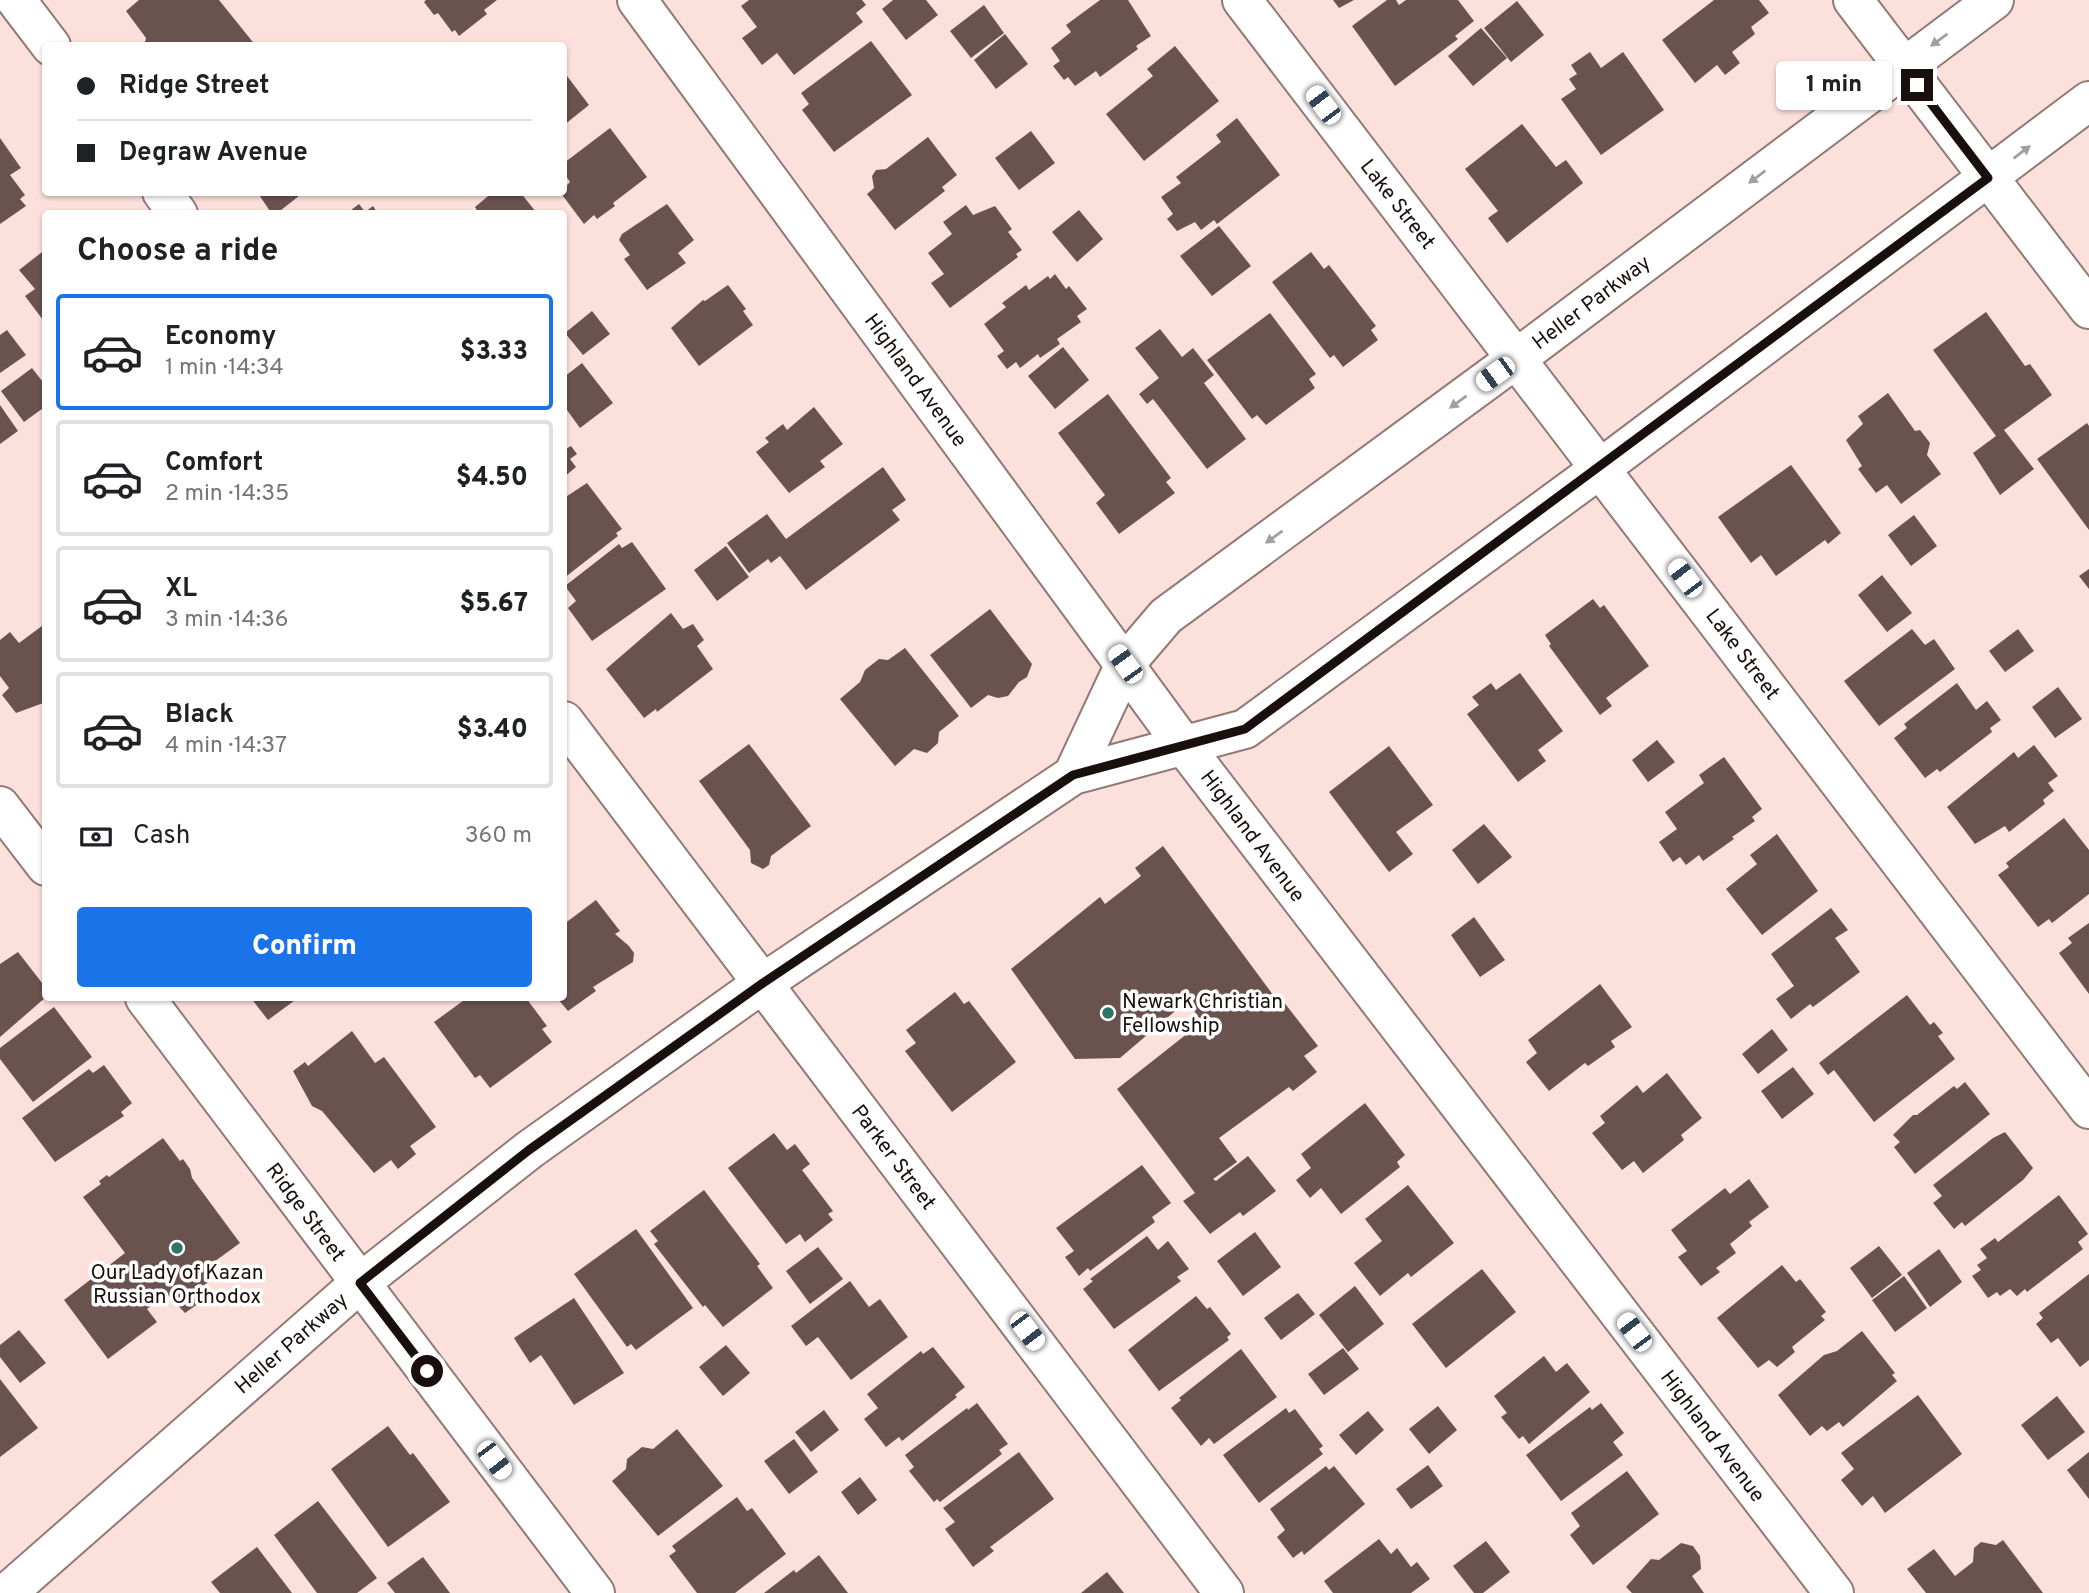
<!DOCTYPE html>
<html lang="en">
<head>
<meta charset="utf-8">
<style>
  body { margin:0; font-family:Overpass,sans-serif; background:#f6f6f6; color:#202124; height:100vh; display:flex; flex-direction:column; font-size:26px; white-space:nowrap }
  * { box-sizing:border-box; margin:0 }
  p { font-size:23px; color:#757577 }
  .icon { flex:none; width:38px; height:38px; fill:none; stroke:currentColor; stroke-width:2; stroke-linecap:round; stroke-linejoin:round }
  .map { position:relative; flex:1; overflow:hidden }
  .panel { position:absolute; left:42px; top:210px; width:525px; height:791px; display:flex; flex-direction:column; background:#fff; border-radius:7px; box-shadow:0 2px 5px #0004 }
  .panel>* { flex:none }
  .guide { position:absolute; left:42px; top:42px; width:525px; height:154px; border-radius:7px; box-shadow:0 2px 5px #0004; display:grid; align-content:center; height:154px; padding:0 35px; background:#fff }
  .end { position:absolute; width:32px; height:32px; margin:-16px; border:9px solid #19100e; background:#fff; box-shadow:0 0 0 4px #fff }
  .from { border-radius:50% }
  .bubble { position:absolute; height:49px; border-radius:7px; background:#fff; box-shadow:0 2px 5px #0004; font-size:23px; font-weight:800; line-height:49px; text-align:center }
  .car { position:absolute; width:21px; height:42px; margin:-21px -10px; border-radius:9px; box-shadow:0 0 5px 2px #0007; background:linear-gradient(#fff 24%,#345 0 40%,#fff 0 76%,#345 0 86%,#fff 0) }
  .guide b { display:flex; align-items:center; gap:24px; height:66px; font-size:26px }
  .guide b+b { border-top:2px solid #e0e0e0 }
  .guide i { width:18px; height:18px; background:#202124 }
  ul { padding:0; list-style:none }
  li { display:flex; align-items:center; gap:21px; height:116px; margin:0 14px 10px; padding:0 21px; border:4px solid #e0e0e0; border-radius:7px }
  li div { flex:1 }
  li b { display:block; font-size:26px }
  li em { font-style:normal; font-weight:800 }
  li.active { border-color:#1a73e8 }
  li>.icon { width:63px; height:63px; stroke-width:1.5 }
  h2 { padding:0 35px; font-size:32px; line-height:84px }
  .pay { display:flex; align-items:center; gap:18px; height:77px; padding:0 35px; font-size:26px }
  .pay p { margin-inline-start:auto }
  .primary-button { display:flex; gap:14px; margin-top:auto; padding:14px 35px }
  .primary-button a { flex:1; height:80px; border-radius:7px; background:#1a73e8; color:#fff; font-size:28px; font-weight:800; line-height:80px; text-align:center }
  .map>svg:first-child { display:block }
</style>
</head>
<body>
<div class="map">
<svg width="2089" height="1593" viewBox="0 0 2089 1593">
  <rect width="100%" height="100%" fill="#fce0db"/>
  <path fill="#6a534f" d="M139 0H219L256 46H144L146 38 126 11Z
    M426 0H497L484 10 487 14 459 36 455 30 452 32 438 13 434 15 424 2Z
    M749 0H862L866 5 856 13 863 22 794 75 777 53 762 65 742 38 757 27 741 6Z
    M893 0H926L938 15 906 40 882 9Z
    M1100 0H1128L1151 36 1136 46 1138 49 1100 77 1096 71 1075 86 1068 77 1064 80 1053 66 1060 61 1051 48 1071 32 1066 25Z
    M1333 0H1354L1339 8Z
    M1387 0H1396L1399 5 1406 0H1458L1474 21 1455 36 1458 39 1395 86 1352 26Z
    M1714 0H1759L1769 13 1751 27 1755 34 1732 52 1740 63 1725 75 1717 65 1695 83 1662 40Z
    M1517 1 1544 35 1511 62 1484 28Z
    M984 5 1004 33 971 58 950 31Z
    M1481 28 1507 58 1473 86 1448 56Z
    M1005 34 1028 64 996 89 974 60Z
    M871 41 912 95 834 152 802 110 809 104 801 93Z
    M1175 46 1219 101 1144 161 1106 114 1153 76 1147 69Z
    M1590 52 1601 68 1623 52 1664 110 1601 155 1561 99 1576 89 1569 79 1577 74 1571 65Z
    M564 72 589 105 564 125Z
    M1237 118 1280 175 1217 224 1214 220 1201 230 1195 222 1177 231 1167 219 1173 214 1161 197 1181 183 1176 177 1221 142 1216 135Z
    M1522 124 1556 167 1566 160 1583 183 1507 243 1488 218 1498 211 1465 169Z
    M610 128 647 177 613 203 615 206 597 219 594 215 584 224 560 192 570 182 564 173V163Z
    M1031 131 1055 163 1019 190 995 158Z
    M928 137 957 175 942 187 945 191 895 230 867 194 874 188 872 176 876 170 886 169Z
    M0 138 21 168 10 175 25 195 20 199 26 206 0 224Z
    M257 192H304L276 214H272Z
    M493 192H520L536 212 479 214 475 207Z
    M359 204 365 212 373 206 378 214H346Z
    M667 204 694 240 678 253 686 263 647 290 624 259 630 255 619 240 622 234Z
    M966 205 973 215 995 206 1012 229 1008 232 1022 250 1016 254 1018 257 950 308 931 283 944 274 928 253 952 234 943 222Z
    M1079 210 1103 239 1077 262 1052 232Z
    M1219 226 1251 266 1212 296 1180 256Z
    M46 249V324L25 296 35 289 19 270Z
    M1311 252 1324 269 1329 265 1376 326 1371 330 1378 340 1343 367 1334 355 1330 358 1272 282Z
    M1055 274 1066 289 1069 286 1087 309 1077 316 1081 322 1057 339 1060 344 1040 358 1038 354 1020 368 1016 362 1007 369 997 356 1004 351 984 324 1006 307 1002 303 1026 285 1029 290 1048 276 1050 279Z
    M728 285 746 309 743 311 753 325 699 366 671 328 703 300 705 301Z
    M592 311 610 334 583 355 565 333Z
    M1986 312 2025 366 2030 364 2052 395 2004 430 2034 469 2000 495 1973 453 1996 436 1933 350Z
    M1270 313 1316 374 1309 379 1315 388 1266 425 1257 415 1252 419 1207 360Z
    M1160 329 1182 357 1193 348 1214 375 1204 383 1246 439 1207 469 1153 399 1147 404 1139 394 1159 378 1135 348Z
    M7 330 26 355 0 373V335Z
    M1063 347 1089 380 1055 409 1028 376Z
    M582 363 613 403 580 428 564 406V377Z
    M32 368 46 386V406L24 422 1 391Z
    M1888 393 1915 431 1920 430 1930 443 1927 455 1941 474 1901 504 1887 485 1876 493 1858 469 1862 466 1846 440 1863 424 1858 416Z
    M1108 394 1171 478 1166 482 1175 493 1119 534 1096 503 1105 495 1058 433Z
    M0 405 18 431 0 444Z
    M814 407 843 444 820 461 825 467 789 493 756 452 769 442 765 438 783 424 787 430Z
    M2087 423 2089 426V530L2037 459Z
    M571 446 577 454 570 459 576 467 564 477V450Z
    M1791 465 1841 533 1828 544 1825 540 1776 576 1761 555 1751 563 1718 517Z
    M883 467 906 500 892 510 900 520 806 590 780 556 771 563 768 559 749 573 727 543 767 514 786 539Z
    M587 483 622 529 616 533 618 536 564 578V498Z
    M1914 515 1937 546 1911 566 1888 535Z
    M632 542 666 589 592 641 568 608 576 601 565 586 619 544 622 548Z
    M726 546 749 577 717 601 694 570Z
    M2089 569V589L2079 576Z
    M1882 575 1912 613 1887 632 1858 595Z
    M1593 599 1600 608 1604 605 1649 666 1606 698 1612 706 1600 715 1549 646 1551 644 1545 635Z
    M990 609 1032 664 1027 677 1019 682 1008 696 998 698 988 695 971 708 930 655Z
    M671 613 683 629 693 624 704 640 697 646 713 669 657 712 656 709 644 718 606 669Z
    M46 623V702L16 713 2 695 9 688 0 676V640L10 632 19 643Z
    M1912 629 1925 645 1934 639 1955 669 1879 726 1844 681Z
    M2018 629 2034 651 2005 672 1989 651Z
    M905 648 959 716 939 732 938 743 927 753 914 749 895 766 840 699 860 682 865 670 879 659 888 660Z
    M1520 673 1563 731 1538 750 1546 761 1518 782 1467 714 1479 705 1472 697 1491 683 1496 690Z
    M1957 683 1976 710 1987 701 2001 720 1990 728 1992 732 1940 772 1937 769 1925 778 1894 738 1907 728 1904 724Z
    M2058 687 2082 719 2055 738 2032 707Z
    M1657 740 1675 762 1648 782 1632 760Z
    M749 744 811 826 771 856 769 865 763 869 751 863 750 850 699 781Z
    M2034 745 2058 776 2048 783 2054 791 2043 800 2045 804 2009 832 2005 826 1975 844 1947 807 2014 752 2018 758Z
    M1389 746 1433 805 1396 832 1413 854 1389 872 1329 792Z
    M1724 757 1762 809 1752 817 1755 821 1732 837 1734 839 1703 861 1699 855 1686 865 1680 857 1673 862 1659 842 1677 829 1665 812 1704 783 1699 775Z
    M2064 818 2089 850V894L2052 923 2049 919 2038 927 1998 875 2009 867 2006 863Z
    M1484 824 1512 857 1478 884 1452 850Z
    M1777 834 1818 891 1762 935 1726 889 1757 864 1750 855Z
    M1163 846 1279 1003 1283 1001 1318 1046 1304 1056 1317 1072 1293 1091 1289 1087 1219 1138 1237 1162 1213 1179 1216 1181 1248 1156 1276 1191 1243 1216 1240 1212 1210 1234 1183 1201 1195 1193 1117 1089 1202 1022 1187 1001 1120 1058 1075 1059 1011 969 1100 897 1105 904 1141 876 1135 868Z
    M596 900 620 931 615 934 629 946 634 953 633 962 593 987 596 991 568 1011 557 998H564V924Z
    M1831 908 1848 930 1835 938 1860 972 1813 1007 1810 1004 1791 1019 1776 999 1794 986 1771 954Z
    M1474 917 1505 960 1480 977 1451 935Z
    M2089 923V994L2059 953 2072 943 2068 938Z
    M18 952 46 988V997L0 1037V964Z
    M1600 984 1632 1027 1611 1041 1615 1047 1588 1066 1585 1063 1549 1091 1526 1062 1537 1053 1528 1040Z
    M955 992 964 1004 969 1001 1016 1062 952 1112 905 1051 916 1043 906 1030Z
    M1907 995 1930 1025 1934 1022 1943 1033 1938 1036 1955 1059 1874 1122 1834 1070 1828 1075 1819 1063Z
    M251 998H298L268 1020Z
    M467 998H526L547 1026 542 1029 552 1042 490 1088 480 1075 475 1078 434 1022Z
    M54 1007 92 1057 33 1102 0 1059V1048Z
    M1772 1029 1788 1050 1758 1074 1742 1054Z
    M352 1031 375 1063 384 1057 436 1127 410 1146 416 1154 398 1169 391 1160 374 1173 322 1111 312 1106 293 1071 305 1062 308 1066Z
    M104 1065 132 1103 121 1112 124 1116 55 1162 22 1118 89 1069 93 1073Z
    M1793 1067 1814 1094 1782 1119 1761 1091Z
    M1667 1073 1702 1118 1681 1135 1684 1140 1643 1173 1634 1161 1622 1170 1592 1133 1605 1123 1600 1116 1637 1085 1643 1093Z
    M1965 1082 1990 1114 1915 1174 1894 1147 1900 1142 1893 1135 1913 1115H1917L1954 1086 1957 1089Z
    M1365 1103 1405 1155 1397 1162 1400 1167 1341 1214 1321 1188 1310 1198 1296 1180 1311 1168 1301 1154Z
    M2005 1132 2033 1168 2023 1180 1965 1226 1962 1222 1954 1229 1933 1203 1942 1196 1933 1185 1993 1138Z
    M774 1133 787 1150 795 1144 810 1164 802 1170 833 1211 828 1214 833 1220 805 1242 800 1234 786 1244 728 1168Z
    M163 1138 180 1161 183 1159 190 1169 192 1178 240 1243 207 1267 214 1278 195 1292 202 1301 185 1313 167 1294 147 1309 157 1322 108 1359 64 1300 125 1253 83 1197 101 1184 99 1181 107 1175 109 1177Z
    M1142 1165 1171 1203 1152 1217 1155 1222 1090 1271 1088 1268 1079 1276 1065 1257 1074 1251 1056 1228Z
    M1749 1179 1769 1207 1749 1222 1752 1226 1730 1244 1736 1253 1716 1268 1720 1272 1701 1286 1678 1257 1687 1251 1671 1230 1725 1188 1730 1194Z
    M1408 1185 1454 1243 1411 1277 1408 1273 1380 1296 1354 1263 1382 1241 1365 1219Z
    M704 1190 760 1264 757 1266 773 1288 723 1327 705 1305 703 1307 654 1244 658 1241 650 1231Z
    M2059 1195 2088 1234 2078 1242 2083 1249 2027 1292 2025 1289 2017 1296 2010 1289 2000 1296 1997 1292 1988 1298 1972 1276 1981 1270 1977 1265 1987 1258 1980 1249 1995 1238 1998 1242Z
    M636 1229 693 1308 636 1350 631 1344 627 1347 574 1274Z
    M1255 1232 1281 1267 1243 1296 1217 1261Z
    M1147 1236 1158 1250 1168 1241 1189 1269 1177 1277 1181 1281 1114 1329 1083 1289 1093 1281 1090 1279Z
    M1879 1246 1902 1275 1872 1298 1850 1268Z
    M818 1247 843 1279 810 1304 786 1271Z
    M1939 1249 1962 1282 1930 1307 1907 1273Z
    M1782 1265 1796 1282 1800 1279 1826 1312 1821 1316 1825 1320 1792 1347 1795 1352 1777 1367 1769 1360 1758 1368 1717 1318Z
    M1482 1269 1516 1312 1446 1368 1412 1324Z
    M2089 1274V1360L2080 1367 2058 1338 2051 1343 2036 1324 2043 1318 2039 1313Z
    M1904 1276 1927 1308 1895 1332 1872 1300Z
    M850 1281 869 1307 880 1299 908 1337 851 1380 818 1337 806 1346 791 1326Z
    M1355 1286 1384 1324 1348 1352 1319 1315Z
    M1298 1293 1315 1314 1281 1340 1264 1318Z
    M1196 1296 1207 1309 1210 1307 1231 1334 1227 1337 1229 1340 1159 1391 1128 1350Z
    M574 1298 624 1373 574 1405 541 1355 530 1363 514 1338Z
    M19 1330 46 1363 20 1383 0 1357V1345Z
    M1862 1331 1895 1373 1892 1375 1897 1381 1843 1427 1839 1422 1827 1431 1822 1426 1810 1436 1778 1395 1824 1355 1837 1351Z
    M726 1345 750 1373 723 1396 699 1367Z
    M933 1347 965 1387 955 1395 957 1397 902 1441 899 1437 886 1447 864 1419 878 1408 867 1394 921 1351 923 1354Z
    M1343 1348 1359 1369 1324 1395 1308 1374Z
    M1241 1349 1277 1397 1214 1444 1209 1438 1201 1446 1171 1408 1181 1400 1179 1398Z
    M1544 1356 1556 1372 1567 1363 1590 1392 1529 1444 1523 1436 1519 1439 1501 1417 1507 1413 1494 1396Z
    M0 1379 38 1428 0 1457Z
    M1918 1395 1962 1454 1885 1513 1873 1496 1862 1506 1841 1480 1854 1469 1841 1453Z
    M2057 1396 2085 1432 2048 1460 2021 1425Z
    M977 1403 1008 1444 999 1450 1002 1454 940 1502 937 1499 934 1502 909 1471 914 1467 905 1455 967 1408 968 1410Z
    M1601 1403 1624 1433 1613 1442 1623 1455 1561 1501 1526 1455 1590 1407 1592 1410Z
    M1438 1406 1457 1430 1429 1454 1409 1429Z
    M1286 1408 1289 1413 1295 1409 1323 1446 1319 1449 1323 1454 1259 1503 1223 1455Z
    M824 1410 839 1430 811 1452 795 1432Z
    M1368 1411 1384 1430 1356 1455 1339 1435Z
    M388 1426 410 1455 413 1453 450 1502 388 1547 331 1469Z
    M677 1429 723 1486 658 1536 612 1481 626 1469 627 1459 642 1447 653 1449Z
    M794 1439 818 1472 789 1494 764 1461Z
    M1019 1452 1054 1499 990 1547 994 1551 973 1567 945 1529 955 1522 943 1508Z
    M2089 1452V1499L2067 1470Z
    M1428 1465 1443 1486 1411 1509 1396 1489Z
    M1326 1466 1329 1470 1334 1466 1365 1504 1304 1555 1302 1551 1293 1558 1277 1537 1285 1530 1270 1509Z
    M1627 1471 1659 1514 1593 1565 1570 1535 1580 1526 1571 1513Z
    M860 1477 877 1500 858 1515 841 1492Z
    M737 1497 747 1511 752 1508 786 1554 735 1593H697L669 1556 676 1551 672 1546Z
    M318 1501 377 1578 357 1593H317L274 1535Z
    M1379 1539 1391 1554 1397 1548 1411 1567 1417 1562 1430 1579 1411 1593H1333L1324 1581Z
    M2003 1540 2043 1593H1926L1907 1569 1934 1549 1955 1576 1973 1562 1974 1548 1981 1542 1996 1545Z
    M1486 1541 1510 1572 1483 1593H1474L1453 1566Z
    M1681 1543 1693 1546 1700 1556 1701 1569 1692 1576 1704 1593H1632L1626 1587 1651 1559 1659 1560Z
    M257 1547 292 1593H220L211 1582Z
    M819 1555 848 1593H764L794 1570 796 1573Z
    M423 1557 450 1593H395L387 1583Z
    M1107 1572 1124 1593H1081Z"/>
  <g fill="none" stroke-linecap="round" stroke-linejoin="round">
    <g stroke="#917975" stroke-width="42">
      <path id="street" d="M16 0 51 46
        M637 0 1184 746 1834 1593
        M1853 0 2089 309
        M162 192 178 214
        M564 721 1224 1593
        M0 806 46 866
        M145 998 595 1593"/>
    </g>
    <g stroke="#917975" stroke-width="42">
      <path id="secondary" d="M1242 0 2089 1109
        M1073 775 1125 664 1166 616 1517 358 1994 0
        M7 1593 360 1283 529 1150 763 983 1073 775 1245 729 1601 468 2089 101"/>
    </g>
    <use href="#street" stroke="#fff" stroke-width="38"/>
    <use href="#secondary" stroke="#fff" stroke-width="38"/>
  </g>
  <defs><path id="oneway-solid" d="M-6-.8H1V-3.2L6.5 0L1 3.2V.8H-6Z" transform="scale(1.75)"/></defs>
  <g fill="#a39f9f">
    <use href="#oneway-solid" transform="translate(1939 40) rotate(144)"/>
    <use href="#oneway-solid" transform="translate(2022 152) rotate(-37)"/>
    <use href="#oneway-solid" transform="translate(1757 177) rotate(143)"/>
    <use href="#oneway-solid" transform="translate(1458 402) rotate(144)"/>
    <use href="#oneway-solid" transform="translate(1274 537) rotate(144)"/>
  </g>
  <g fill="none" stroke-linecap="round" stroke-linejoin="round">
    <path stroke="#19100e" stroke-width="9" d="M427 1371 360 1283 529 1150 763 983 1073 775 1245 729 1988 178 1917 85"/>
  </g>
  <g fill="#307467" stroke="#fff" stroke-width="2.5">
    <circle cx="1108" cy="1013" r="7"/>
    <circle cx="177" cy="1248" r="7"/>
  </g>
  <g text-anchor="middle" stroke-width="7" stroke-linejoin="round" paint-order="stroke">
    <g font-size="21" fill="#19100e" stroke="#fff">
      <text transform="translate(1398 204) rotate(52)" y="7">Lake Street</text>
      <text transform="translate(1591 302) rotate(-37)" y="7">Heller Parkway</text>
      <text transform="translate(916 380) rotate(54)" y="7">Highland Avenue</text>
      <text transform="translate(1743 654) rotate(53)" y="7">Lake Street</text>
      <text transform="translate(1253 836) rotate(53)" y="7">Highland Avenue</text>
      <text transform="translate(894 1157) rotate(53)" y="7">Parker Street</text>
      <text transform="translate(306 1212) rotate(53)" y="7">Ridge Street</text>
      <text transform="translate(291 1343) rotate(-41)" y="7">Heller Parkway</text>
      <text transform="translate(1713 1436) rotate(53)" y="7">Highland Avenue</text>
    </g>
    <g font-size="21" fill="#19100e" stroke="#fff" text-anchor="start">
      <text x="1122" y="1008">Newark Christian<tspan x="1122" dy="24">Fellowship</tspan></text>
      <text x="177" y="1279" text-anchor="middle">Our Lady of Kazan<tspan x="177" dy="24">Russian Orthodox</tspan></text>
    </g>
  </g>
</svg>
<i class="end from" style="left:427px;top:1371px"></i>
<i class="end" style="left:1917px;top:85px"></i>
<div class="bubble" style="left:1776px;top:61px;width:116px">1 min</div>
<i class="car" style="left:1323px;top:105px;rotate:323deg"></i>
<i class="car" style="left:1495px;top:374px;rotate:234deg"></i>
<i class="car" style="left:1685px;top:578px;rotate:323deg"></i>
<i class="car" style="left:1125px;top:664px;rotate:324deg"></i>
<i class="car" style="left:1027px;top:1331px;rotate:143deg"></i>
<i class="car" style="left:1634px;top:1332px;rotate:323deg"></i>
<i class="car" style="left:494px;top:1460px;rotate:143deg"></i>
<div class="guide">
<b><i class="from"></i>Ridge Street</b>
<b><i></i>Degraw Avenue</b>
</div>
<section class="panel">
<h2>Choose a ride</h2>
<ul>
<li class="active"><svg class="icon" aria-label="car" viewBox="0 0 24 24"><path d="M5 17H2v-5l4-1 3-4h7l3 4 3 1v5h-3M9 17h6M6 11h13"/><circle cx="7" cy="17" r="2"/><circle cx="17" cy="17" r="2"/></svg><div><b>Economy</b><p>1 min · 14:34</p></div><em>$3.33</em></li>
<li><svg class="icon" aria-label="car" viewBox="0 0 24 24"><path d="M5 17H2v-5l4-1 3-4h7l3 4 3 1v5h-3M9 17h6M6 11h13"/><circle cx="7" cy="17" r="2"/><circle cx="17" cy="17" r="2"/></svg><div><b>Comfort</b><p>2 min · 14:35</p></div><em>$4.50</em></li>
<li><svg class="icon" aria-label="car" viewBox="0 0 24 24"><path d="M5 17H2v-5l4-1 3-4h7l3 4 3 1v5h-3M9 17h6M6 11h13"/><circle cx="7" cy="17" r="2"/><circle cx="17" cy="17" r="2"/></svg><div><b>XL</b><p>3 min · 14:36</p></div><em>$5.67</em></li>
<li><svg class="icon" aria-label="car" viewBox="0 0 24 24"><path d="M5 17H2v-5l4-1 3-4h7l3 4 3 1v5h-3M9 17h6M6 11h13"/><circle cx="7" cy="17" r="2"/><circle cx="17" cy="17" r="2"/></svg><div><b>Black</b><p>4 min · 14:37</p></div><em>$3.40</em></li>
</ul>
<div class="pay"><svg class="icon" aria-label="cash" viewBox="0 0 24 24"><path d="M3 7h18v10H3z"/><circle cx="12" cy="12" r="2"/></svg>Cash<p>360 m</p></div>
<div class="primary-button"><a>Confirm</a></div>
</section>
</div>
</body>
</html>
